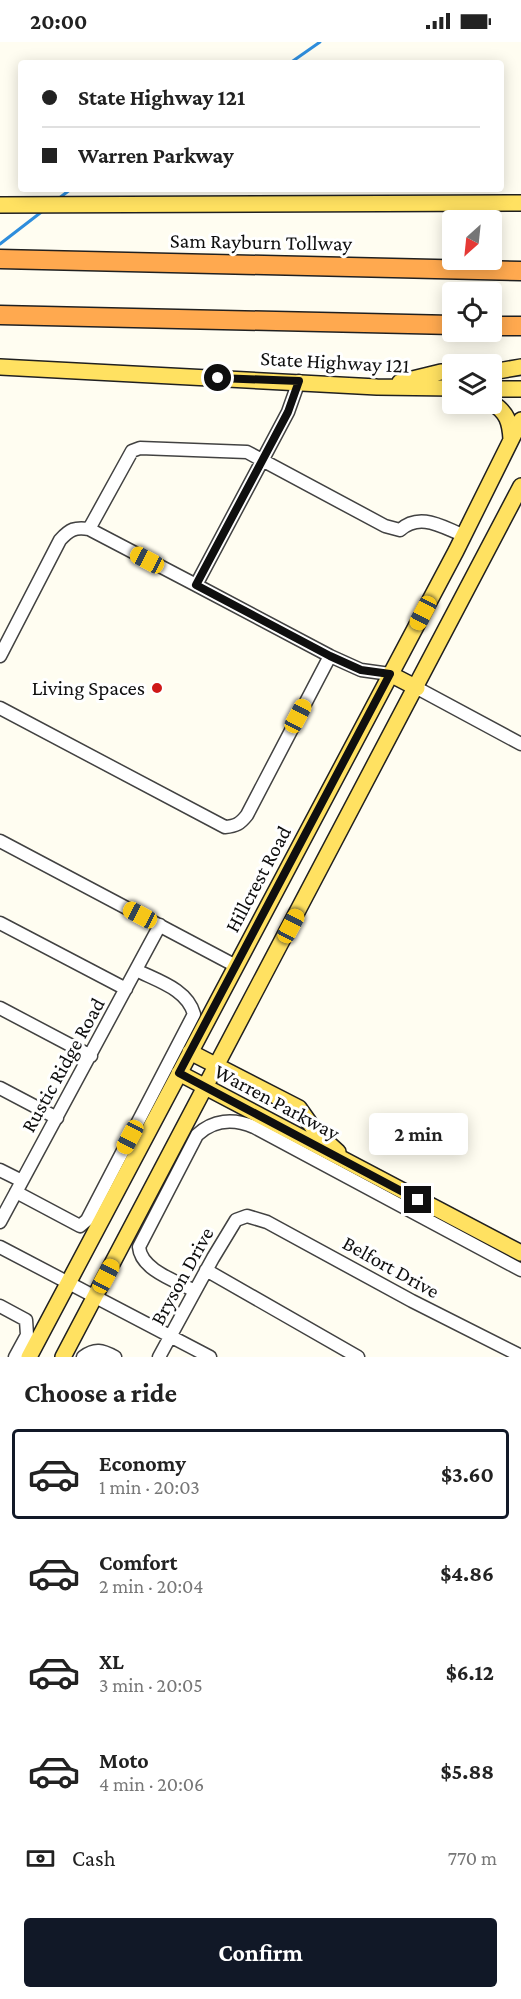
<!DOCTYPE html>
<html lang="en">
<head>
<meta charset="utf-8">
<style>
  body { margin:0; font-family:"Crimson Pro",serif; background:#f6f6f6; color:#222; height:100vh; display:flex; flex-direction:column; font-size:22px; white-space:nowrap }
  * { box-sizing:border-box; margin:0 }
  p { font-size:20px; color:#767676 }
  .icon { flex:none; width:33px; height:33px; fill:none; stroke:currentColor; stroke-width:2; stroke-linecap:round; stroke-linejoin:round }
  .map { position:relative; height:1315px; overflow:hidden }
  .sheet { display:flex; flex-direction:column; background:#fff; flex:1 }
  .sheet>* { flex:none }
  .banner { position:absolute; left:18px; top:18px; width:486px; height:132px; border-radius:6px; box-shadow:0 3px 15px #0003; display:grid; align-content:center; height:132px; padding:0 24px; background:#fff }
  .needle { width:39px; rotate:207deg }
  .fabs { position:absolute; left:442px; top:168px; display:grid; gap:12px }
  .fabs a { display:grid; place-items:center; width:60px; height:60px; border-radius:6px; background:#fff; box-shadow:0 3px 15px #0003; font-size:30px }
  .end { position:absolute; width:27px; height:27px; margin:-14px; border:8px solid #0f0f0f; background:#fff; box-shadow:0 0 0 3px #fff }
  .from { border-radius:50% }
  .bubble { position:absolute; height:42px; border-radius:6px; background:#fff; box-shadow:0 3px 15px #0003; font-size:20px; font-weight:700; line-height:42px; text-align:center }
  .car { position:absolute; width:18px; height:36px; margin:-18px -9px; border-radius:8px; box-shadow:0 0 4px 2px #0007; background:linear-gradient(#f5c518 24%,#345 0 40%,#f5c518 0 76%,#345 0 86%,#f5c518 0) }
  .banner b { display:flex; align-items:center; gap:21px; height:57px; font-size:22px }
  .banner b+b { border-top:2px solid #e0e0e0 }
  .banner i { width:15px; height:15px; background:#222 }
  ul { padding:0; list-style:none }
  li { display:flex; align-items:center; gap:18px; height:90px; margin:0 12px 9px; padding:0 12px; border:3px solid transparent; border-radius:6px }
  li div { flex:1 }
  li b { display:block; font-size:22px }
  li em { font-style:normal; font-weight:700 }
  li.on { border-color:#111827 }
  li>.icon { width:54px; height:54px; stroke-width:1.5 }
  h2 { padding:0 24px; font-size:27px; line-height:72px }
  .pay { display:flex; align-items:center; gap:15px; height:66px; padding:0 24px; font-size:22px }
  .pay p { margin-inline-start:auto }
  .cta { display:flex; gap:12px; margin-top:auto; padding:12px 24px }
  .cta a { flex:1; height:69px; border-radius:6px; background:#111827; color:#fff; font-size:24px; font-weight:700; line-height:69px; text-align:center }
  .status { display:flex; justify-content:space-between; align-items:center; height:42px; padding:0 30px; background:#fff; direction:ltr }
  .status svg { height:16px; fill:currentColor }
  .map>svg:first-child { display:block }
</style>
</head>
<body>
<div class="status"><b>20:00</b><svg viewBox="0 0 49 12"><path d="M0 12V9h3v3zM5 12V6h3v6zM10 12V3h3v9zM15 12V0h3v12zM26 1h20v11H26zM47 4h2v5h-2z"/></svg></div>
<div class="map">
<svg width="521" height="1315" viewBox="0 0 521 1315">
  <rect width="100%" height="100%" fill="#fffdf1"/>
  <g fill="none" stroke-linecap="round" stroke-linejoin="round">
    <path stroke="#2e8ddc" stroke-width="3" d="M290 21 320 0
      M58 157 71 147
      M0 202 44 168"/>
    <g stroke="#424242" stroke-width="15">
      <path id="minor" d="M299 339 288 370 196 543 330 614 361 628 390 632
        M196 543 89 487 132 409 140 406 247 410 385 484 400 488C420 470 442 485 463 493
        M0 614 60 498C70 487 75 485 89 487
        M417 646 521 702
        M0 666 225 785C236 784 240 782 247 773L330 614
        M0 799 236 924
        M0 881 126 947
        M0 966 91 1014
        M0 1046 57 1076
        M0 1128 22 1139
        M16 1150 80 1184 87 1178 194 972C187 947 158 939 136 928
        M0 1180 160 883
        M0 1205 210 1315
        M206 1228 358 1315
        M195 1249C176 1239 141 1228 139 1205L197 1093C213 1078 233 1076 254 1085L521 1228
        M0 1264 26 1278 27 1293 15 1315
        M83 1315C95 1306 102 1308 115 1315
        M159 1315 213 1216 236 1178 247 1174 267 1180 412 1259 521 1314"/>
    </g>
    <g stroke="#202020" stroke-width="18">
      <path id="major" d="M0 163 521 161
        M0 325 377 345 453 346
        M492 330 521 325
        M400 340 441 330H453
        M492 347H521
        M492 361C507 370 510 380 511 397
        M390 632 417 646
        M190 1010 299 1066 316 1090 338 1110
        M179 1031 521 1211
        M29 1315 456 509 521 378
        M63 1315 521 444"/>
    </g>
    <g stroke="#202020" stroke-width="21">
      <path id="highway" d="M0 217 521 229
        M0 273 453 283
        M492 284H521"/>
    </g>
    <use href="#minor" stroke="#fff" stroke-width="12"/>
    <use href="#major" stroke="#ffe161" stroke-width="15"/>
    <use href="#highway" stroke="#ffa94f" stroke-width="18"/>
  </g>
  <g fill="none" stroke-linecap="round" stroke-linejoin="round">
    <path stroke="#0f0f0f" stroke-width="8" d="M218 336 299 339 288 370 196 543 330 614 361 628 390 632 179 1031 418 1158"/>
  </g>
  <circle fill="#cf1817" stroke="#fff" stroke-width="2" cx="157" cy="646" r="6"/>
  <g text-anchor="middle" stroke-width="6" stroke-linejoin="round" paint-order="stroke">
    <g font-size="21" fill="#0f0f0f" stroke="#fff">
      <text transform="translate(261 200) rotate(1)" y="7">Sam Rayburn Tollway</text>
      <text transform="translate(335 320) rotate(3)" y="7">State Highway 121</text>
      <text transform="translate(258 837) rotate(-62)" y="7">Hillcrest Road</text>
      <text transform="translate(63 1023) rotate(-61)" y="7">Rustic Ridge Road</text>
      <text transform="translate(277 1060) rotate(28)" y="7">Warren Parkway</text>
      <text transform="translate(391 1225) rotate(29)" y="7">Belfort Drive</text>
      <text transform="translate(182 1234) rotate(-61)" y="7">Bryson Drive</text>
    </g>
    <g font-size="21" fill="#0f0f0f" stroke="#fff" text-anchor="end">
      <text x="145" y="653">Living Spaces</text>
    </g>
  </g>
</svg>
<div class="fabs">
<a><svg class="needle" viewBox="-14 -14 28 28"><path d="M0-13l5 13h-10z" fill="#e53935"/><path d="M0 13l5-13h-10z" fill="#767676"/></svg></a>
<a><svg class="icon" aria-label="locate" viewBox="0 0 24 24"><circle cx="12" cy="12" r="6"/><path d="M12 2v4M12 18v4M2 12h4M18 12h4"/></svg></a>
<a><svg class="icon" aria-label="layers" viewBox="0 0 24 24"><path d="M12 4l9 5-9 5-9-5zM3 14l9 5 9-5"/></svg></a>
</div>
<i class="end from" style="left:218px;top:336px"></i>
<i class="end" style="left:418px;top:1158px"></i>
<div class="bubble" style="left:369px;top:1071px;width:99px">2 min</div>
<i class="car" style="left:147px;top:518px;rotate:298deg"></i>
<i class="car" style="left:423px;top:571px;rotate:208deg"></i>
<i class="car" style="left:298px;top:674px;rotate:28deg"></i>
<i class="car" style="left:140px;top:873px;rotate:298deg"></i>
<i class="car" style="left:291px;top:884px;rotate:28deg"></i>
<i class="car" style="left:130px;top:1095px;rotate:208deg"></i>
<i class="car" style="left:106px;top:1234px;rotate:28deg"></i>
<div class="banner">
<b><i class="from"></i>State Highway 121</b>
<b><i></i>Warren Parkway</b>
</div>
</div>
<section class="sheet">
<h2>Choose a ride</h2>
<ul>
<li class="on"><svg class="icon" aria-label="car" viewBox="0 0 24 24"><path d="M5 17H2v-5l4-1 3-4h7l3 4 3 1v5h-3M9 17h6M6 11h13"/><circle cx="7" cy="17" r="2"/><circle cx="17" cy="17" r="2"/></svg><div><b>Economy</b><p>1 min · 20:03</p></div><em>$3.60</em></li>
<li><svg class="icon" aria-label="car" viewBox="0 0 24 24"><path d="M5 17H2v-5l4-1 3-4h7l3 4 3 1v5h-3M9 17h6M6 11h13"/><circle cx="7" cy="17" r="2"/><circle cx="17" cy="17" r="2"/></svg><div><b>Comfort</b><p>2 min · 20:04</p></div><em>$4.86</em></li>
<li><svg class="icon" aria-label="car" viewBox="0 0 24 24"><path d="M5 17H2v-5l4-1 3-4h7l3 4 3 1v5h-3M9 17h6M6 11h13"/><circle cx="7" cy="17" r="2"/><circle cx="17" cy="17" r="2"/></svg><div><b>XL</b><p>3 min · 20:05</p></div><em>$6.12</em></li>
<li><svg class="icon" aria-label="car" viewBox="0 0 24 24"><path d="M5 17H2v-5l4-1 3-4h7l3 4 3 1v5h-3M9 17h6M6 11h13"/><circle cx="7" cy="17" r="2"/><circle cx="17" cy="17" r="2"/></svg><div><b>Moto</b><p>4 min · 20:06</p></div><em>$5.88</em></li>
</ul>
<div class="pay"><svg class="icon" aria-label="cash" viewBox="0 0 24 24"><path d="M3 7h18v10H3z"/><circle cx="12" cy="12" r="2"/></svg>Cash<p>770 m</p></div>
<div class="cta"><a>Confirm</a></div>
</section>
</body>
</html>
